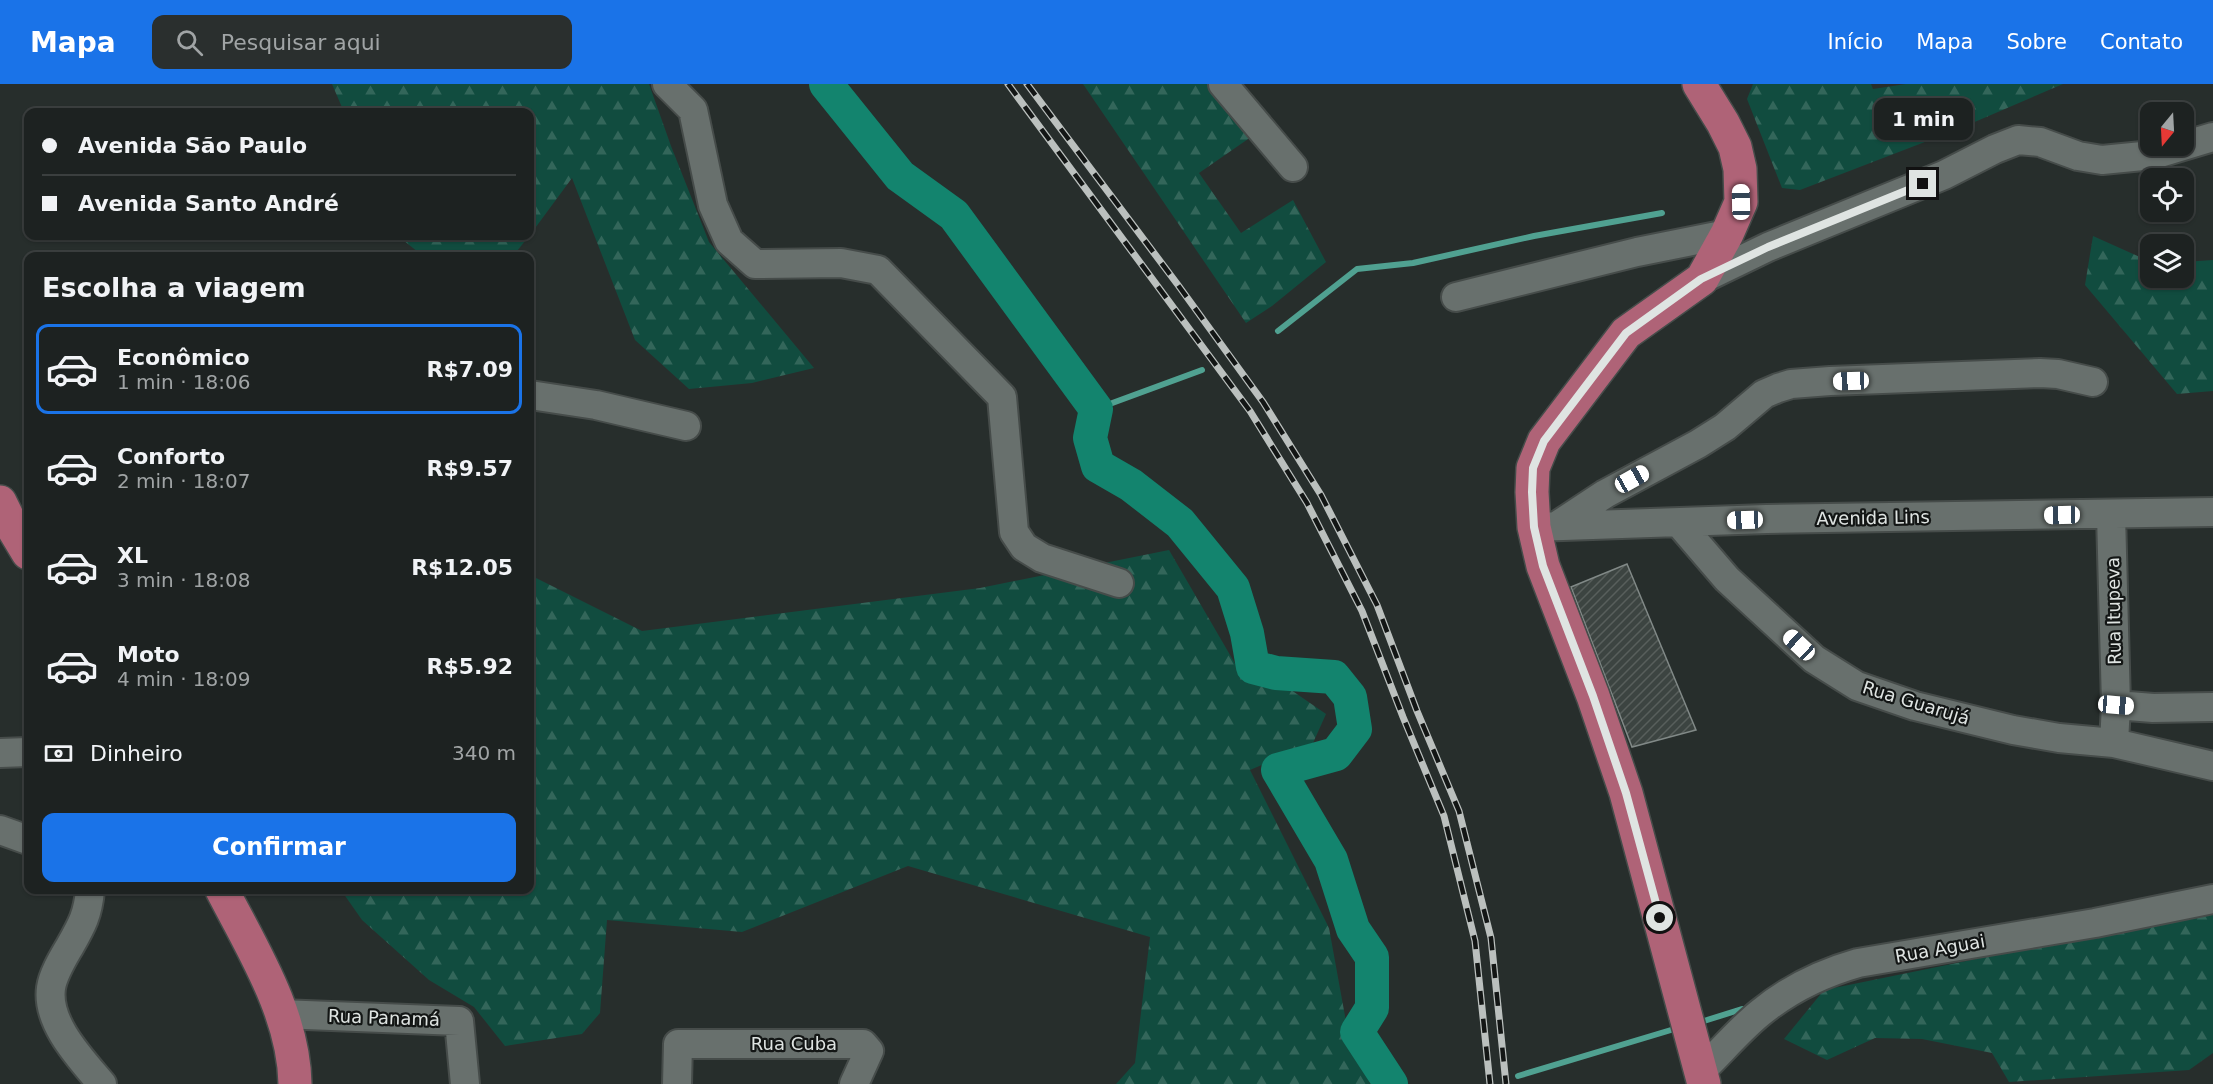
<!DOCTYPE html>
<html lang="pt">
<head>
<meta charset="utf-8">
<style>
  body { margin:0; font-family:"DejaVu Sans",sans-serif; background:#2a2f2e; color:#f1f3f6; height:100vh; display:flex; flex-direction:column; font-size:22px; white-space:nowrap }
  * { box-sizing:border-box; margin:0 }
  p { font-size:20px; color:#a0a4a5 }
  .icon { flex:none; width:33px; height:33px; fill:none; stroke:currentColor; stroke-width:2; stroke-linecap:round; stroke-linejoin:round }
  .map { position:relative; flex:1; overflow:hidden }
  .drawer { position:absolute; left:24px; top:168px; width:510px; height:642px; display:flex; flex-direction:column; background:#1d2221; border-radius:12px; box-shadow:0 2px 4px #0004,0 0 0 2px #3b3f3f }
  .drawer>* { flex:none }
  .hud { position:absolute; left:24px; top:24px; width:510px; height:132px; border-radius:12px; box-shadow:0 2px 4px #0004,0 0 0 2px #3b3f3f; display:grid; align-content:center; height:132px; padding:0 18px; background:#1d2221 }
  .needle { width:39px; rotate:198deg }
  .buttons { position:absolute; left:2140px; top:18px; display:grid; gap:12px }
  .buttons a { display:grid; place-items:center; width:54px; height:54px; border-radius:12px; background:#1d2221; box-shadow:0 2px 4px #0004,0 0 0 2px #3b3f3f; font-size:30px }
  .end { position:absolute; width:27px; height:27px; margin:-14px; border:8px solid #dfe4e2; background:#111; box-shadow:0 0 0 3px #111 }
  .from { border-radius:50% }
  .bubble { position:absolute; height:42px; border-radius:12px; background:#1d2221; box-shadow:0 2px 4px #0004,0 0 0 2px #3b3f3f; font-size:20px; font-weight:600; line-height:42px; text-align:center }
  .car { position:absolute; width:18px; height:36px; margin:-18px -9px; border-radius:8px; box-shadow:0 0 4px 2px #0007; background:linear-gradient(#fff 24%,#345 0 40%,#fff 0 76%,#345 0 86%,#fff 0) }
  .hud b { display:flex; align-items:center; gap:21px; height:57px; font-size:22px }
  .hud b+b { border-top:2px solid #3b3f3f }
  .hud i { width:15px; height:15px; background:#f1f3f6 }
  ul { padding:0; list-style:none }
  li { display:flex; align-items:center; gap:18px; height:90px; margin:0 12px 9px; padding:0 6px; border:3px solid transparent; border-radius:12px }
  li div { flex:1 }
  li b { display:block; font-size:22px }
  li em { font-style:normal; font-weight:600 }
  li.on { border-color:#1a73e8 }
  li>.icon { width:54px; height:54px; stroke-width:1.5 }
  h2 { padding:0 18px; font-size:27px; line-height:72px }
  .pay { display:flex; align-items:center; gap:15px; height:66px; padding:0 18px; font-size:22px }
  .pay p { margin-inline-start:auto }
  .action { display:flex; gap:12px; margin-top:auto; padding:12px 18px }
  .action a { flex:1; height:69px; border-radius:12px; background:#1a73e8; color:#fff; font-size:24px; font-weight:600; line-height:69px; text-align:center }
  header { display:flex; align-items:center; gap:36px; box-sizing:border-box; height:84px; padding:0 30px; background:#1a73e8; color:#fff }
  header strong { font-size:28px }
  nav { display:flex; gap:33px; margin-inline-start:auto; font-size:21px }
  .search { width:420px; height:54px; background:#2a2f2e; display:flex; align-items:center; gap:15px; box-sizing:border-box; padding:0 21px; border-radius:12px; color:#a0a4a5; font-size:22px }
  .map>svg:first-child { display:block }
</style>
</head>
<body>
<header>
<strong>Mapa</strong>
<div class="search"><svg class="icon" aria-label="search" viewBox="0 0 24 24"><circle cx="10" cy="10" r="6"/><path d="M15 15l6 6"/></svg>Pesquisar aqui</div>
<nav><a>Início</a><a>Mapa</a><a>Sobre</a><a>Contato</a></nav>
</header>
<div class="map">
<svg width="2213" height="1000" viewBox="0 0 2213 1000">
  <defs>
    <pattern id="forest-firs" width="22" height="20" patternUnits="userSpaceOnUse" patternTransform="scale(1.5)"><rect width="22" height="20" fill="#114c3f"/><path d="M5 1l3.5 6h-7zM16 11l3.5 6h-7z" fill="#33665a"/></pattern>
    <pattern id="building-hatch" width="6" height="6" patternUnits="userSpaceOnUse" patternTransform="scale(1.5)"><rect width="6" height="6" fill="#3c4441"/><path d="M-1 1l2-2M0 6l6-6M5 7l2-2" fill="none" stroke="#585f5c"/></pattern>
  </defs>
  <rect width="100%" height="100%" fill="#272e2c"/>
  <path fill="url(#forest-firs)" d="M332 0H649L671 62 709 158 814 284 752 299 689 305 635 256 572 94 530 151V28H344Z
    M1083 0H1209L1251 53 1199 89 1241 149 1293 116 1326 178 1272 222 1246 239Z
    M1753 0H1871L1873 5 1906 0H2063L1956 46 1800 106 1782 104 1747 15Z
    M398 152H529L513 172H423Z
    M2093 152 2151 178V194H2184V178L2213 176V307L2177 310 2085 201Z
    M1169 466 1244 595 1278 597 1326 630 1313 659 1250 686 1329 844 1347 943 1370 1000H1116L1135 979 1150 853 908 782 742 848 607 836 600 929 582 950 505 962 474 923 429 896 362 836 341 806H530V491L642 547 980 504Z
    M2213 827V969L2189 986 2009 998 1992 969 1922 955 1875 954 1827 976 1784 955 1824 906Z"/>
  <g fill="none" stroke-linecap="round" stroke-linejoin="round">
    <path stroke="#50a191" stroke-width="6" d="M1278 247 1357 185 1413 179 1534 152 1662 129
      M1096 325 1202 286
      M1704 937 1742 925
      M1518 992 1671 946"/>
    <path stroke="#13846e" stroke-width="34" d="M826 0 900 92 954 131 1096 325 1090 354 1098 382 1131 401 1180 439 1233 504 1247 549 1253 583 1276 589 1334 593 1350 613 1355 645 1336 670 1278 686 1331 776 1353 845 1372 873V924L1357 948 1391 1000"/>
  </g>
  <path fill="url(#building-hatch)" stroke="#818987" stroke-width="1.5" d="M1627 480 1696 646 1632 663 1571 503Z"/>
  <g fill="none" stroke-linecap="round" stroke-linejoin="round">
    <g stroke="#464c4a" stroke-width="32">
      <path id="minor" d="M667 0 693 26 713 121 729 157 755 180 841 179 878 186 1002 313 1014 448 1024 463 1042 474 1119 499
        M1223 0 1293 83
        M1702 195 1768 163 1944 91 1995 65 2018 56 2040 58 2078 72 2102 76 2153 71 2213 53
        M1456 213 1637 168 1727 150
        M530 311 596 321 686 342
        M2111 430 2116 621 2114 659
        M1679 439 1727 495 1814 575 1857 602 1915 622 2013 646 2059 654 2114 659 2213 682
        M1558 441 1605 410 1698 360 1725 343 1764 310 1778 304 1791 300 1830 297 2040 289 2058 290 2093 298
        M1534 443 1767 435 2213 428
        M2116 621 2153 624 2213 623
        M0 669 28 668
        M0 746 28 756
        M90 806C88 830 82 841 70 862 63 874 53 890 51 904 46 939 81 975 102 1000
        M280 930 459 937 465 1000
        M1700 988C1720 969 1738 947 1760 929 1788 906 1823 889 1858 879L2095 839 2213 815
        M677 1000 678 960H863L869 967 854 1000"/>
    </g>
    <g stroke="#464c4a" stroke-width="36">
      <path id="major" d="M1699 0 1723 39 1735 63 1740 85 1741 118 1727 150 1702 195 1626 249 1544 357 1533 384 1532 408 1534 443 1543 482 1593 612 1626 709 1704 1000
        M0 418 13 444 28 469
        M222 806C253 866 294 931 295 1000"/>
    </g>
    <use href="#minor" stroke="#68706d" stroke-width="28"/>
    <use href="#major" stroke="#af6377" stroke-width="33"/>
    <g stroke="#bbc0be" stroke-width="7">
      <path id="rail" d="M1008 0 1250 327 1307 419 1362 527 1403 633 1444 732 1475 857 1490 1000
        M1027 0 1178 201 1263 318 1321 411 1377 521 1417 627 1459 727 1491 854 1506 1000"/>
    </g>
    <use href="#rail" stroke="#131615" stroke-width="4.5" stroke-dasharray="14" stroke-linecap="butt"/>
  </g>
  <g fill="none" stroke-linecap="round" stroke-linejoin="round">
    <path stroke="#dfe4e2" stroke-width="8" d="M1660 834 1626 709 1593 612 1543 482 1534 443 1532 408 1533 384 1544 357 1626 249 1701 195 1768 163 1923 100"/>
  </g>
  <g text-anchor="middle" stroke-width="4.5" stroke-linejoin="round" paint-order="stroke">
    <g font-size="18" fill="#dfe4e2" stroke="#131615">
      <text transform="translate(1873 434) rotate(-1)" y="6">Avenida Lins</text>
      <text transform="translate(2114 527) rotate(-91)" y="6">Rua Itupeva</text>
      <text transform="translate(1916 619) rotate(17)" y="6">Rua Guarujá</text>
      <text transform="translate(1940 865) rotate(-10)" y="6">Rua Aguai</text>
      <text transform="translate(384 934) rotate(2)" y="6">Rua Panamá</text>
      <text x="794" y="966">Rua Cuba</text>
    </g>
  </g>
</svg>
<div class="buttons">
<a><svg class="needle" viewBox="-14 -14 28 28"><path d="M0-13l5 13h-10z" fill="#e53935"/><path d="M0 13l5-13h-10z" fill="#a0a4a5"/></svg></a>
<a><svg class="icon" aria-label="locate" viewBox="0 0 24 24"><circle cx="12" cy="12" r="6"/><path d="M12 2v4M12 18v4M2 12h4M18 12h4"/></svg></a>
<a><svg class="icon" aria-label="layers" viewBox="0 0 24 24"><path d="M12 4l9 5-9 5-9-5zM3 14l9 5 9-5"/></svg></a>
</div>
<i class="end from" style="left:1660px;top:834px"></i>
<i class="end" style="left:1923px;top:100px"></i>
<div class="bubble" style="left:1874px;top:14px;width:99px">1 min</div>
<i class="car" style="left:1741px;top:118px;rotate:359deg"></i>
<i class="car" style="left:1851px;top:297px;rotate:268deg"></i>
<i class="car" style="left:1632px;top:395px;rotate:61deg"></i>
<i class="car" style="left:2062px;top:431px;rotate:269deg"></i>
<i class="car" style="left:1745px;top:436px;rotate:268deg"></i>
<i class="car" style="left:1799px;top:561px;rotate:313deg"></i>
<i class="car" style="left:2116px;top:621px;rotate:95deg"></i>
<div class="hud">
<b><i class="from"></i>Avenida São Paulo</b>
<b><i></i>Avenida Santo André</b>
</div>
<section class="drawer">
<h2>Escolha a viagem</h2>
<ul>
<li class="on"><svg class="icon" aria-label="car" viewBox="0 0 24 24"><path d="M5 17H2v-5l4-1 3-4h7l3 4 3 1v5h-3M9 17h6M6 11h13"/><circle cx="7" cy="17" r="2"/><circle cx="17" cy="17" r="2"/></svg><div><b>Econômico</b><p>1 min · 18:06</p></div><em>R$7.09</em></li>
<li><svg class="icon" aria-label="car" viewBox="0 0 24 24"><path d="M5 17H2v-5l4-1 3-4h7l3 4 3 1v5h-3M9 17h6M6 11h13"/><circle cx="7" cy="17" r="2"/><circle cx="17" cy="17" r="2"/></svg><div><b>Conforto</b><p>2 min · 18:07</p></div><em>R$9.57</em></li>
<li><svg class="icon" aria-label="car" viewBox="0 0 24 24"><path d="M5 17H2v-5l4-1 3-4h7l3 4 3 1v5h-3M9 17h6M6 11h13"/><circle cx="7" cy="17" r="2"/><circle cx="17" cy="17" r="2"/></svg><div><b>XL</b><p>3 min · 18:08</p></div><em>R$12.05</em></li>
<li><svg class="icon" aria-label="car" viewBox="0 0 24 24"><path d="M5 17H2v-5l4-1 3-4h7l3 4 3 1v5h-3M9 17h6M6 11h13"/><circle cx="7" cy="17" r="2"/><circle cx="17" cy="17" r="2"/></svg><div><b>Moto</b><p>4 min · 18:09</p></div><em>R$5.92</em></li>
</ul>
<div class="pay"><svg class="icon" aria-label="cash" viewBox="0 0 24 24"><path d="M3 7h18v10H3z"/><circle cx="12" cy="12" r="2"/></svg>Dinheiro<p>340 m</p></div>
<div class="action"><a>Confirmar</a></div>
</section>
</div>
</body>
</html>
